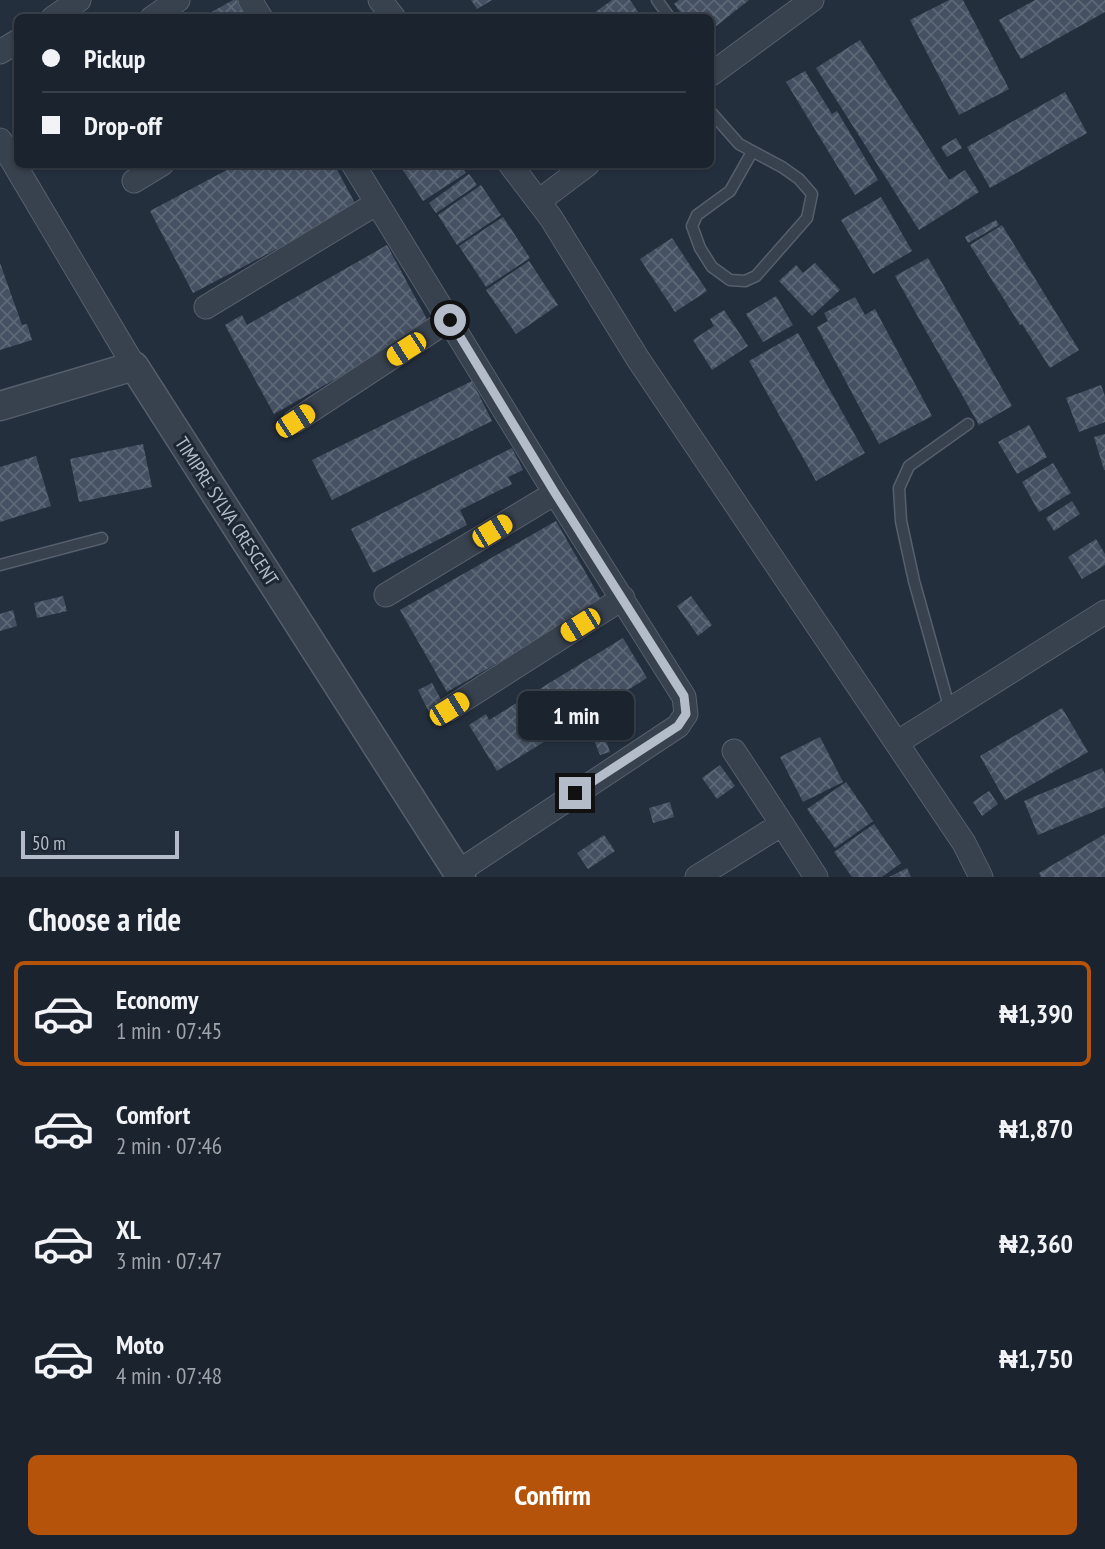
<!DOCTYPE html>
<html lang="en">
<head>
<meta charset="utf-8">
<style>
  body { margin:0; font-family:"PT Sans Narrow",sans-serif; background:#282f3a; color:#f1f3f6; height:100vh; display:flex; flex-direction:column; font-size:26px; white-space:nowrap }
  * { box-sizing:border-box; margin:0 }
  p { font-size:23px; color:#a0a4aa }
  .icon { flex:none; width:38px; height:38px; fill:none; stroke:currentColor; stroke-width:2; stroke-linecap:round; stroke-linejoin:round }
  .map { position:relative; height:877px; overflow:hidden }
  .drawer { display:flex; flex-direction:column; background:#1b232e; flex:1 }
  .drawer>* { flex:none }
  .hud { position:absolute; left:14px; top:14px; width:700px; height:154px; border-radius:10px; box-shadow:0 2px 5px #0004,0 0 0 2px #39404a; display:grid; align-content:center; height:154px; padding:0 28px; background:#1b232e }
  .scale { position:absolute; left:21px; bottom:18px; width:158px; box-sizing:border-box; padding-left:7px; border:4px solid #b4bcc9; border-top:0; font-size:19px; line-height:24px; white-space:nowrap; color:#b4bcc9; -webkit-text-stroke:5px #1d2633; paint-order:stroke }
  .end { position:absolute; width:32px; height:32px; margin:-16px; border:9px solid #b4bcc9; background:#111; box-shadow:0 0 0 4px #111 }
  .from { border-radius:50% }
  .bubble { position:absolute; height:49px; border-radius:10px; background:#1b232e; box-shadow:0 2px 5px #0004,0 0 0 2px #39404a; font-size:23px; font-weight:600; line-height:49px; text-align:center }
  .car { position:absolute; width:21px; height:42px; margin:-21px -10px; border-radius:9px; box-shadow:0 0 5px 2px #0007; background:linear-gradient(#f5c518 24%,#345 0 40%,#f5c518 0 76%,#345 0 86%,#f5c518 0) }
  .hud b { display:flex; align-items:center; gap:24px; height:66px; font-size:26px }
  .hud b+b { border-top:2px solid #39404a }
  .hud i { width:18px; height:18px; background:#f1f3f6 }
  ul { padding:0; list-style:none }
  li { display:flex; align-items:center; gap:21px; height:105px; margin:0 14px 10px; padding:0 14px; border:4px solid transparent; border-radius:10px }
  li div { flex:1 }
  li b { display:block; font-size:26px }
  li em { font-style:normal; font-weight:600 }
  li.active { border-color:#b45309 }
  li>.icon { width:63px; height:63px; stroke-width:1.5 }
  h2 { padding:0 28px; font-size:32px; line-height:84px }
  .action { display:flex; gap:14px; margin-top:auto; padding:14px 28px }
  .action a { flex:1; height:80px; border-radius:10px; background:#b45309; color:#fff; font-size:28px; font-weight:600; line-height:80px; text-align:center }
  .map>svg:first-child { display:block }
</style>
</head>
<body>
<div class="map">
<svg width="1105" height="877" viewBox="0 0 1105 877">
  <defs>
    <pattern id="building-cross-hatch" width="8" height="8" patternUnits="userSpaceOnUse" patternTransform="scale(1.75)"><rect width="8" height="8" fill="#455162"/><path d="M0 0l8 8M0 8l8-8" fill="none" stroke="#5d6877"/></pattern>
  </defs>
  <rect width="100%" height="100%" fill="#242f3e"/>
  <path fill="url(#building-cross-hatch)" d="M233 0H237L247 18H201Z
    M471 0H492L477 9Z
    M612 0H630L642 18H587Z
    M679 0H749L710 31V18H685L674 4Z
    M949 0H963L1009 89 959 115 910 20Z
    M1035 0H1105V12L1021 59 999 20Z
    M860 40 949 180 965 170 979 192 919 230 816 68Z
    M805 71 832 114 837 111 878 180 855 195 786 82Z
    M1065 92 1087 133 990 188 967 147Z
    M956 138 962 148 947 157 941 147Z
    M238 164H334L357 207 193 293 150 211Z
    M399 164H460L466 173 423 201Z
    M469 174 477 185 436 213 429 203Z
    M481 185 501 215 457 245 438 215Z
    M881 197 912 251 873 274 841 220Z
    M503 217 530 258 486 287 459 246Z
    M996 220 999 225 968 243 965 237Z
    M1002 225 1079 350 1050 368 1022 324 1020 325 970 245Z
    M672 238 707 291 675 312 640 259Z
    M387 245 430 325 274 414 225 325 242 315 247 325Z
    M928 258 1012 406 979 425 895 276Z
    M529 261 558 305 516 334 486 290Z
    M0 263 22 325 27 324 32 340 0 350Z
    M815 263 840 290 812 316 779 281 796 265 803 273Z
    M776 296 793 325 763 342 746 314Z
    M855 297 865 315 875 309 932 416 879 444 817 327 828 321 824 313Z
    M724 310 748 346 712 370 693 340 714 326 710 319Z
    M798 333 865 453 816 481 749 361Z
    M472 381 492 421 332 500 312 460Z
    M1101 385 1105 396V422L1079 432 1066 398Z
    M1029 425 1047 457 1017 474 998 442Z
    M1105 434V470H1104L1094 437Z
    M143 444 152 487 79 502 70 459Z
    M512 448 523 470 508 477 512 484 460 510 467 525 373 573 351 529Z
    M36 456 51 506 0 522V467Z
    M1053 463 1071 493 1039 512 1022 482Z
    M1072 501 1080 514 1054 531 1046 518Z
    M556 521 603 603 447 692 400 610Z
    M1096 539 1105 554V565L1082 579 1068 557Z
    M63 596 67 611 37 618 34 603Z
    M691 596 712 625 698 636 677 606Z
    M13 610 17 626 0 631V614Z
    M623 638 647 678 497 771 469 725 486 714 489 720Z
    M432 683 451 718 436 726 418 690Z
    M1062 708 1088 752 1005 800 980 756Z
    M597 716 610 752 600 755 586 720Z
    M820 737 843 782 803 802 780 757Z
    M720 765 735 786 717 799 702 778Z
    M1102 768 1105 774V807L1038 835 1024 801Z
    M846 782 873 821 835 848 807 809Z
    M989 791 998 804 982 816 973 802Z
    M670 802 674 817 653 823 649 808Z
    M874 824 901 863 882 877H852L834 852Z
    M1105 834V877H1041L1039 873Z
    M604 835 615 851 588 869 577 853Z
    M907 868 911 877H889Z"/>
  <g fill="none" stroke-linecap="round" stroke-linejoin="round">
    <g stroke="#565f6c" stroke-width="13">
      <path id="service" d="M657 0 670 18
        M710 111 739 144 782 167 799 179 812 194 807 218 756 276 745 281 730 280 712 267 700 248 692 226 697 215 730 191 752 152
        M0 565 102 538
        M950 710 914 581 901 521 899 488 909 466 968 424"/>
    </g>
    <g stroke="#565f6c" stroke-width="25">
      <path id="minor" d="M250 0 261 18
        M380 0 394 18
        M53 18 79 0
        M152 18 178 0
        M0 52 18 41
        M710 75 812 0
        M0 140 134 366
        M353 164 555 493 684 697 686 714 678 726 458 872
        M510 164 551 218 638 359 964 843 981 877
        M134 181 162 164
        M539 201 588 164
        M206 307 377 203
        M295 421 450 319
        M386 595 555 493
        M449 709 623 598
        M898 742 1105 612
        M734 751 782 824
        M697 877 782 824 816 877"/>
    </g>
    <g stroke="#565f6c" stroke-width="31">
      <path id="tertiary" d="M0 406 134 366 461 877"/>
    </g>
    <use href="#service" stroke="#38414e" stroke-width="10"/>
    <use href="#minor" stroke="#38414e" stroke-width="23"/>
    <use href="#tertiary" stroke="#38414e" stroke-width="28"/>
  </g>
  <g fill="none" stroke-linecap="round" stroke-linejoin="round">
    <path stroke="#b4bcc9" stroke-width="9" d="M450 320 555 493 684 696 686 714 678 726 575 793"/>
  </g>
  <g text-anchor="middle" stroke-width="6" stroke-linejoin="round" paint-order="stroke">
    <g font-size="19" fill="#b4bcc9" stroke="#1d2633">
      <text transform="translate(227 511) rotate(57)" y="7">TIMIPRE SYLVA CRESCENT</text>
    </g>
  </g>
</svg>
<div class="scale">50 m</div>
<i class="end from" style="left:450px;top:320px"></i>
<i class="end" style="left:575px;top:793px"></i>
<div class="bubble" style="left:518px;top:691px;width:116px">1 min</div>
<i class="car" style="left:406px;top:349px;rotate:237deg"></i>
<i class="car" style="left:295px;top:421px;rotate:57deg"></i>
<i class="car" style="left:492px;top:531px;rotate:59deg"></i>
<i class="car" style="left:580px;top:625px;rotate:238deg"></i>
<i class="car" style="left:449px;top:709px;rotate:58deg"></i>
<div class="hud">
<b><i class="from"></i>Pickup</b>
<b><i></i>Drop-off</b>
</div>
</div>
<section class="drawer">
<h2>Choose a ride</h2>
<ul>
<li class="active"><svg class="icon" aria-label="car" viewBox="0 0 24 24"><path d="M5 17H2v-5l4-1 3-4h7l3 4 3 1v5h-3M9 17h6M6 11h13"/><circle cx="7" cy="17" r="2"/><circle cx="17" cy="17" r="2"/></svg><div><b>Economy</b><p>1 min · 07:45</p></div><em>₦1,390</em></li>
<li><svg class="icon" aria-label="car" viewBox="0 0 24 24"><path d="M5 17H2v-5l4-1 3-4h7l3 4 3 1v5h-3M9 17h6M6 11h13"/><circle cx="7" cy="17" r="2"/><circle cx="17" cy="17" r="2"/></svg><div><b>Comfort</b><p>2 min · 07:46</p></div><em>₦1,870</em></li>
<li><svg class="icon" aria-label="car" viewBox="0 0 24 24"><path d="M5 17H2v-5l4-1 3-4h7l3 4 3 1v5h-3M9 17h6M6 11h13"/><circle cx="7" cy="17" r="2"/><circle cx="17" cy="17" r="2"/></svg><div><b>XL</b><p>3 min · 07:47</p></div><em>₦2,360</em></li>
<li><svg class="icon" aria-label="car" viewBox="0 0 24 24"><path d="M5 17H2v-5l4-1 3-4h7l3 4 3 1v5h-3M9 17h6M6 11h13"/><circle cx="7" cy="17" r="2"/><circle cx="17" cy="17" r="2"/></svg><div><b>Moto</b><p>4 min · 07:48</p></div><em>₦1,750</em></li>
</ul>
<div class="action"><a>Confirm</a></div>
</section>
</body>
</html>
